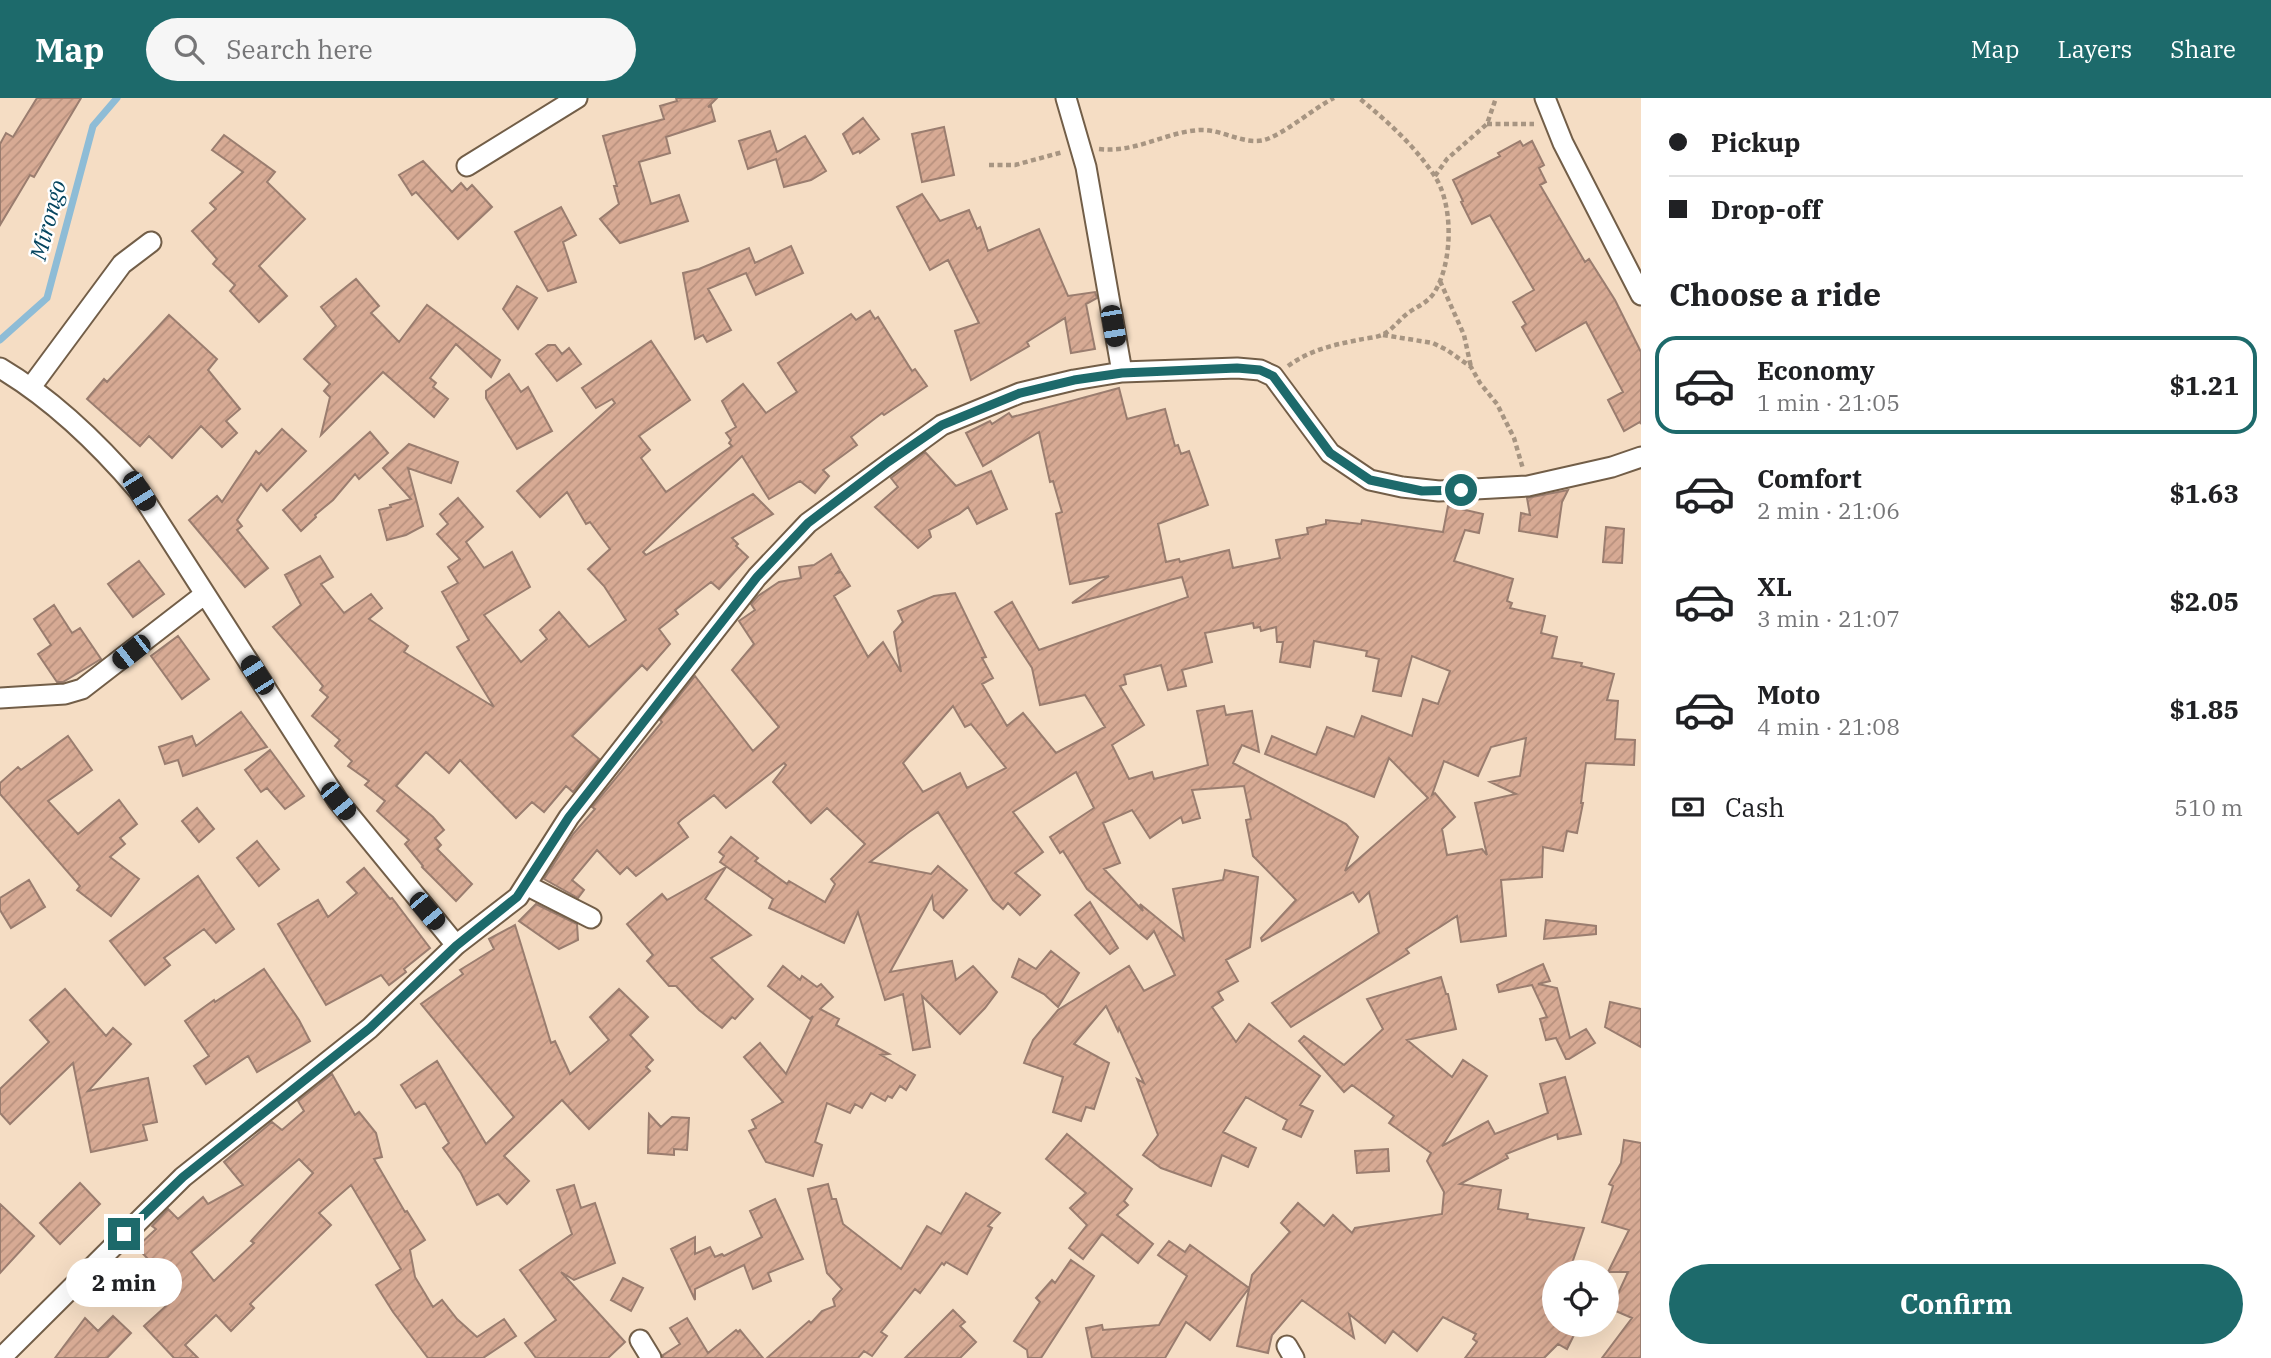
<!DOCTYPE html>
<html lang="en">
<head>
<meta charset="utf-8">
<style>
  body { margin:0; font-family:"IBM Plex Serif",serif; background:#f6f6f6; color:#202124; height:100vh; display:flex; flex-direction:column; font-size:26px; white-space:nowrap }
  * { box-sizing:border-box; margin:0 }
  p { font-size:23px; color:#757577 }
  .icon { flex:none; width:38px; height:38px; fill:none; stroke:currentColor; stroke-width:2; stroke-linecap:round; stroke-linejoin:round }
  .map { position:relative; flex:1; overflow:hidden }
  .panel { display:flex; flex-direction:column; background:#fff; width:630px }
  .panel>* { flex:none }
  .hud { display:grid; align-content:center; height:154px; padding:0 28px; background:#fff }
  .tools { position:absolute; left:1542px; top:1162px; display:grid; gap:14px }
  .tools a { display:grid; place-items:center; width:77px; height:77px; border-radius:50%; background:#fff; box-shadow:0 7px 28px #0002; font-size:35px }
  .end { position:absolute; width:32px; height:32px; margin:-16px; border:9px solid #1d6a6b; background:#fff; box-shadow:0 0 0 4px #fff }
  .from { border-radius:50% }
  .bubble { position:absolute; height:49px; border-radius:24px; background:#fff; box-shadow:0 7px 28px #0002; font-size:23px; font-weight:800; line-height:49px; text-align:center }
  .car { position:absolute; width:21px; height:42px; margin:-21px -10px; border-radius:9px; box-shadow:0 0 5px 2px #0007; background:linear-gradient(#222 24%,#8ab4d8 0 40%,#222 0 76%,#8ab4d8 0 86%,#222 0) }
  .hud b { display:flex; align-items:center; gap:24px; height:66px; font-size:26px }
  .hud b+b { border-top:2px solid #e0e0e0 }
  .hud i { width:18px; height:18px; background:#202124 }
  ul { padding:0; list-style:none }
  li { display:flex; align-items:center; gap:21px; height:98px; margin:0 14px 10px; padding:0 14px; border:4px solid transparent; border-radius:21px }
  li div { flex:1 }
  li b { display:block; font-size:26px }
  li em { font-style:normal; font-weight:800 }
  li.on { border-color:#1d6a6b }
  li>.icon { width:63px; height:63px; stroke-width:1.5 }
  h2 { padding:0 28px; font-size:32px; line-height:84px }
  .pay { display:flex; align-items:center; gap:18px; height:77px; padding:0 28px; font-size:26px }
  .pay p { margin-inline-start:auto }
  .cta { display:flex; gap:14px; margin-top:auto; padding:14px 28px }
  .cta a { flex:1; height:80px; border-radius:42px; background:#1d6a6b; color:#fff; font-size:28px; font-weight:800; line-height:80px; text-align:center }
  header { display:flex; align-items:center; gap:42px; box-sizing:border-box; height:98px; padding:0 35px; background:#1d6a6b; color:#fff }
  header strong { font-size:33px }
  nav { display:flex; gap:38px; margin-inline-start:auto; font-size:24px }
  .search { width:490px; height:63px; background:#f6f6f6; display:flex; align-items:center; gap:18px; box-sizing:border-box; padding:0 24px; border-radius:38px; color:#757577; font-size:26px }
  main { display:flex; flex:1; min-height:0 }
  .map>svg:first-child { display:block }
</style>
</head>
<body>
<header>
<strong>Map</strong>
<div class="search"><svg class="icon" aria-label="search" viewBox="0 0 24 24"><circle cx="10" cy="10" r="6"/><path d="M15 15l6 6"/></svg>Search here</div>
<nav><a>Map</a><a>Layers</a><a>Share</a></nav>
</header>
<main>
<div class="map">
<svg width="1641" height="1260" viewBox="0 0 1641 1260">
  <defs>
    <pattern id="building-hatch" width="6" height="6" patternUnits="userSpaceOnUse" patternTransform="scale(1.75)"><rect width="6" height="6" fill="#d7aa94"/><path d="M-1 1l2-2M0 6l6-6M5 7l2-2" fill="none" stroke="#b8917e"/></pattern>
  </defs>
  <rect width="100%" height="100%" fill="#f5ddc4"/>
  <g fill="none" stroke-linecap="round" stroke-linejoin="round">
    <path stroke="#8ebcd6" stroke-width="7" d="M0 242 47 200 93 28 117 0"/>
  </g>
  <path fill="url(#building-hatch)" stroke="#9a7d6f" stroke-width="2" fill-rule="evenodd" d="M37 0H81L34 79 30 77 0 127V46L6 35 13 39Z
    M676 0H717L708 9 711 8 715 23 666 39 670 55 639 64 651 106 679 97 688 123 620 145 600 121 619 106 614 88H617L603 38 664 21 660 8 677 3Z
    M863 20 879 41 860 55 859 53 853 56 843 36Z
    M944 29 954 77 922 84 912 36Z
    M770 33 777 54 805 38 826 73 811 82 784 89 776 61 748 71 739 43Z
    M224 37 275 74 267 84 305 121 259 168 287 198 259 224 230 193 235 187 213 166 217 161 192 133 216 111 210 105 243 74 212 52Z
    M1520 43 1523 48 1532 43 1544 67 1539 70 1546 84 1540 87 1585 164 1589 161 1615 202 1641 254V326L1640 324 1624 333 1608 302 1623 294 1586 224 1536 253 1522 229 1526 226 1513 204 1534 192 1490 117 1472 126 1461 104 1463 103 1453 82 1500 58 1498 55Z
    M423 63 452 94 461 85 467 92 472 87 492 109 458 141 416 94 412 97 399 77Z
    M922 96 940 123 969 112 977 131 980 129 988 153 1039 131 1068 198 1095 194 1097 200 1086 206 1095 251 1071 255 1065 220 1027 244 1029 248 971 282 955 233 979 225 948 162 930 172 897 109Z
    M561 109 576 137 563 144 576 184 548 193 515 134Z
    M791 148 803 175 756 197 746 175 708 191 731 232 707 244 703 237 695 241 683 175 699 171 749 150 755 165Z
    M356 181 379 208 371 215 399 244 427 207 500 262 491 279 456 246 430 280 436 285 433 289 448 301 434 319 383 274 321 337 330 299 324 293 330 286 304 261 336 228 321 209Z
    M517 188 537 200 518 231 503 211Z
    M870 213 875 221 878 219 912 273 915 271 927 288 884 317 882 315 851 339 857 347 823 372 829 378 815 395 800 383 769 401 742 358 643 454 646 457 753 396 773 416 732 440 738 446 736 448 748 459 719 491 711 484 675 512 678 516 659 531 670 546 647 572 642 567 572 638 599 661 573 694 566 688 544 714 532 704 516 720 460 662 449 675 426 654 396 688 433 719 444 732 435 740 441 747 437 751 472 786 456 803 422 769 423 768 405 746 409 742 377 713 385 703 365 687 369 683 348 668 352 663 335 648 340 642 312 618 328 599 320 592 323 588 273 529 301 507 285 477 320 458 333 479 321 486 344 515 371 496 382 510 369 521 408 548 404 554 494 609 457 549 469 542 442 494 458 485 448 469 460 461 437 436 448 426 440 416 458 400 483 429 466 444 484 470 512 454 530 489 484 517 521 564 547 541 540 532 559 514 589 549 626 522 604 488 588 471 610 451 590 424 586 426 567 394 540 419 517 393 615 305 612 301 596 310 582 290 651 243 690 302 639 338 650 352 641 360 666 394 732 348 729 345 731 342 726 335 736 329 722 303 743 286 766 315 797 294 778 265 851 216 856 222Z
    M169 217 217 261 208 272 240 311 226 323 237 335 222 349 201 328 172 360 149 338 140 348 87 301 104 281 107 284Z
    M548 247H555L562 256 569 250 581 266 557 283 536 256Z
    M509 276 521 294 528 289 552 333 517 351 486 300V293Z
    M1119 290 1127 321 1165 311 1175 348 1178 347 1181 356 1189 353 1208 407 1158 426 1166 464 1179 461 1180 464 1229 452 1233 470 1280 460 1276 442 1308 436 1307 430 1326 426V422L1361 426 1362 422 1443 434 1448 408 1483 416 1479 435 1465 432 1454 463 1513 481 1507 503 1512 505 1510 510 1545 518 1541 535 1557 539 1552 560 1582 565 1581 568 1614 576 1607 602 1618 603 1615 641 1635 642 1634 667 1586 665 1581 705H1583L1577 735 1567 733 1563 753 1543 749 1542 779 1501 782 1506 838 1461 844 1457 818 1406 851 1409 855 1291 929 1272 905 1379 835 1369 794 1359 804 1353 794 1262 843 1261 840 1296 802 1253 758 1246 722 1251 721 1244 688 1192 692 1200 720 1183 725 1181 719 1150 740 1132 712 1103 725 1120 765 1104 771 1143 813 1140 806 1184 842 1173 791 1223 782 1225 772 1258 779 1250 849 1226 862 1238 883 1218 894 1223 902 1212 909 1236 944 1249 926 1320 978 1300 1007 1313 1013 1301 1039 1283 1031 1287 1022 1246 999 1223 1034 1256 1050 1248 1069 1222 1057 1211 1088 1161 1070 1143 1057 1158 1037 1137 981 1144 985 1119 930 1118 933 1106 908 1074 946 1109 965 1094 1011 1086 1009 1081 1023 1053 1014 1063 979 1024 965 1033 942 1058 912 1129 868 1144 893 1175 877 1154 833 1147 841 1087 791 1063 753 1060 755 1050 739 1094 710 1076 674 1013 714 1043 754 1015 775 1040 797 1020 817 1008 805 1003 811 993 802 938 714 909 734 870 764 931 776 938 768 967 792 943 820 934 812 932 798 890 874 952 863 956 882 973 868 997 894 985 910 960 936 922 898 930 949 913 952 903 896 885 902 858 814 844 845 769 810 773 801 720 764 724 758 719 754 731 739 758 760 755 763 787 786 789 783 825 804 835 786 831 781 865 746 827 710 811 725 773 684 786 667 784 665 726 710 714 697 681 722 678 725 688 739 636 778 627 769 620 776 597 752 572 782 584 792 578 800 544 781 573 736 595 711 592 709 662 624 660 622 695 578 753 653 779 629 732 572 754 546 739 523 755 512 751 506 758 498 779 484 801 480 799 469 814 467 831 456 840 472 837 475 841 474 850 488 834 498 868 559 883 544 901 574 894 534 903 524 898 513 934 498 955 495 986 559 982 560 993 580 982 586 1007 628 1023 615 1056 655 1105 629 1085 597 1040 607 1032 570 995 514 1012 504 1039 552 1188 499 1182 479 1072 505 1109 478 1070 486 1056 416 1062 414 1053 383 1050 384 1039 334 983 368 966 335 990 323 992 326 1009 315 1012 319ZM1253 525 1254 530 1260 529 1261 533 1276 529 1277 544H1283L1280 564 1310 569 1314 543 1367 553 1366 558 1379 561 1373 593 1401 598 1412 558 1450 573 1438 606 1423 601 1412 638 1362 618 1354 639 1327 629 1316 657 1272 638 1265 656 1374 699 1389 660 1428 700 1345 773 1358 739 1346 726 1233 665 1242 647 1259 654 1252 613 1226 617 1224 608 1197 613 1208 667 1154 681 1152 674 1129 681 1112 647 1144 627 1120 588 1126 586 1124 577 1161 567 1168 592 1186 588 1182 572 1212 564 1205 535ZM953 608 965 629 971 626 1006 670 967 690 960 675 923 694 903 665ZM1526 640 1520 678 1490 684 1516 696 1475 705 1487 757 1482 751 1447 757 1442 731 1455 719 1435 695 1432 697 1444 663 1478 678 1491 649Z
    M282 331 306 353 267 393 261 386 237 422 242 428 237 432 268 470 245 489 189 422 217 398 222 404 256 353 259 356Z
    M370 334 388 355 359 381 355 376 333 402 315 417 316 419 301 433 283 412Z
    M409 346 458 364 451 385 408 370 423 428 406 437 387 442 379 412 391 409 390 407 411 401 383 370Z
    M925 354 956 388 991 373 1007 411 977 426 968 409 959 416 929 432 931 439 918 450 875 409 898 389 891 380Z
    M1568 392 1562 404 1557 439 1519 433 1521 415 1530 417 1527 400Z
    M1606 429 1624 431 1622 465 1603 464Z
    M139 463 164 496 133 519 108 486Z
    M54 507 72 535 80 530 101 561 63 584H57L38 556 51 547 34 521Z
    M178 538 209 581 182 601 151 558Z
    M241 614 267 649 183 678 178 662 165 666 159 649 192 638 196 648Z
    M68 638 92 672 48 703 78 736 119 702 137 726 120 740 125 746 110 759 139 781 111 818 77 792 80 788 0 696V685L18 669 21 672Z
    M270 652 304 698 285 711 267 690 261 694 245 672Z
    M197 710 214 731 199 744 182 723Z
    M257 743 279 771 259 788 237 760Z
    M726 769 705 801 751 837 711 860 753 901 735 921 732 919 722 930 699 912 676 888H669L647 863 653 857 627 826 662 796 667 802Z
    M364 770 390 801 392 800 430 850 404 871 406 874 389 887 381 877 326 907 278 826 318 802 328 819 357 795 347 784Z
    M198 778 234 831 216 845 204 831 164 860 170 867 145 887 110 843Z
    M29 782 45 809 11 830 0 812V800Z
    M1090 804 1118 850 1110 856 1075 817Z
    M536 806 577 826 578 842 559 851 519 823Z
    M1546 822 1596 828V836L1544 841Z
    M515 827 551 945 555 943 570 976 609 942 590 919 619 891 648 919 630 937 653 962 646 969 650 973 589 1031 562 1002 504 1058 529 1083 507 1106 498 1096 477 1107 461 1075 443 1050 449 1045 425 1005 416 1010 401 987 437 963 486 1046 514 1019 421 906 463 876 460 872 494 851 489 841Z
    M1051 853 1079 875 1058 909 1044 896 1012 879 1019 861 1036 871Z
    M1543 866 1550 883 1538 886 1557 890 1570 940 1586 931 1595 945 1569 961H1566L1556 940 1546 942 1540 921 1547 919 1532 887 1499 894 1497 887Z
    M783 868 800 882 802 878 817 889 821 886 833 899 820 911 839 921 836 927 889 956 881 957 915 977 906 992 900 988 892 1000 888 998 885 1003 871 995 862 1010 855 1006 850 1015 827 1005 815 1044 822 1047 813 1078 766 1064 749 1033 756 1030 752 1022 783 1004 744 959 760 945 786 976 813 918 810 921 768 888Z
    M264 871 299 922 310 943 257 974 248 958 206 986 194 968 209 958 185 923 214 902 215 904Z
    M1441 879 1446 896H1448L1456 931 1407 942 1452 979 1463 962 1487 978 1442 1048 1488 1023 1495 1036 1548 1015 1540 986 1565 979 1581 1036 1558 1041 1557 1036 1506 1056 1508 1060 1460 1086 1501 1092 1498 1111 1528 1116 1527 1121 1584 1130 1569 1174H1554V1227H1559L1575 1235 1567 1251 1558 1246 1544 1260H1465L1477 1244 1473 1241 1476 1236 1443 1219 1417 1253 1393 1233 1385 1245 1349 1216 1354 1240 1302 1202 1272 1237 1268 1255 1237 1248 1252 1177 1290 1134 1281 1125 1298 1105 1324 1128 1333 1117 1352 1135 1355 1130 1442 1116 1444 1094 1427 1063 1431 1055 1389 1025 1394 1018 1352 987 1344 994 1299 943 1304 938 1344 967 1383 931 1367 901Z
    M65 891 106 938 113 930 131 946 88 993 148 980 157 1024 143 1027 147 1042 91 1054 73 965 10 1026 0 1015V991L49 944 30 922Z
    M1610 904 1641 911V949L1605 929Z
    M332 976 355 1017 359 1014 376 1035 382 1059 374 1061 405 1114 407 1113 425 1142 410 1152 415 1179 433 1209 442 1202 457 1221 477 1239 504 1221 516 1238 483 1260H428L393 1214 376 1187 401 1171 351 1087 319 1115 331 1127 250 1206 254 1210 231 1233 216 1217 185 1247 198 1260H174L144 1228 166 1208 134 1171 147 1160 137 1149 156 1131 152 1128 168 1111 178 1121 203 1099 208 1106 243 1087 224 1064 272 1024 282 1032 304 1013 298 1003ZM299 1061 313 1075 251 1143 254 1145 214 1183 191 1154Z
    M649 1016 661 1029 672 1019 689 1020 687 1052 674 1051V1057L648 1055Z
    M1067 1036 1132 1091 1124 1103 1128 1107 1117 1117 1153 1146 1138 1165 1102 1136 1083 1161 1069 1150 1087 1127 1070 1110 1086 1095 1046 1061Z
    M1624 1042 1641 1045V1260H1602L1632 1220 1611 1211 1628 1174H1608L1629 1132 1602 1124 1613 1088 1609 1086 1621 1065Z
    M1388 1051 1389 1073 1357 1075 1355 1053Z
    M80 1085 100 1106 60 1146 40 1125Z
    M828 1086 832 1101H836L843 1126 901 1171 927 1128 941 1136 966 1095 1000 1115 988 1128 992 1130 967 1176 946 1164 944 1167 942 1165 920 1195 915 1191 881 1234 887 1238 872 1258 864 1253 858 1260H767L809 1223 811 1225 822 1213 835 1208 833 1201 842 1191 827 1175 808 1091Z
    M574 1087 581 1110 595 1105 615 1165 574 1182 561 1174 625 1244 608 1260H536L525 1245 556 1222 520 1172 572 1136 557 1092Z
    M775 1101 803 1161 768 1175 771 1183 753 1191 744 1167 695 1191V1202L671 1151 695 1139V1156L710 1149 715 1159 722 1156 724 1158 762 1139 750 1113Z
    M0 1106 34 1138 0 1175Z
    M1169 1143 1185 1154 1190 1147 1249 1190 1210 1242 1186 1224 1165 1260H1092L1086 1230 1102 1227 1103 1232 1159 1227 1187 1178 1158 1157Z
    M1071 1162 1094 1178 1041 1260H1028L1027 1252 1014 1243 1040 1204 1036 1200 1052 1182 1055 1185Z
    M623 1180 643 1190 631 1213 611 1202Z
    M953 1212 965 1224 960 1228 976 1244 960 1260H905Z
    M113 1218 131 1235 107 1260H55L85 1220 98 1233Z
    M687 1220 708 1255 736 1232 738 1234 740 1232 763 1260H663V1257L680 1246 670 1230Z"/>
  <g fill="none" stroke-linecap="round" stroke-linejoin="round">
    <g stroke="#725e48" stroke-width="23">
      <path id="street" d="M1066 0 1086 69 1122 274
        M1545 0 1563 45 1641 197
        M467 68 577 0
        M0 270C54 302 99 346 139 393L338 703 456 847
        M31 289 122 166 151 144
        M0 600 65 596 82 591 205 496
        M526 787 591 820
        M640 1242 651 1260
        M1287 1248 1294 1260
        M1 1260 183 1079 370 930 456 847 518 799 569 719 757 479 808 425 942 327 1020 295 1074 282 1122 274 1237 270 1260 272 1273 278 1330 355 1370 382 1402 389 1439 393 1528 388 1612 369 1641 359"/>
    </g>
    <path stroke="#a79582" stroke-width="4.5" stroke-dasharray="5 3.5" stroke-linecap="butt" d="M1487 26H1534
      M1099 51C1137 55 1165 34 1200 32 1222 31 1243 47 1264 42 1283 37 1314 10 1334 0
      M989 67H1015L1063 54
      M1435 78 1447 61 1487 26 1496 0
      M1440 183 1464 237 1471 269
      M1383 237 1433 245 1447 252 1471 269 1480 285 1497 306 1514 340 1523 371
      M1288 268C1310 252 1333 247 1358 242 1366 240 1377 240 1384 236 1393 231 1400 221 1408 215 1418 208 1427 205 1434 195 1453 165 1454 106 1434 77 1413 46 1387 23 1359 0"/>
    <use href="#street" stroke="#fff" stroke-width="19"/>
  </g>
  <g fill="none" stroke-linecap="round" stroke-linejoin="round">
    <path stroke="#1d6a6b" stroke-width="9" d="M124 1136 183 1079 370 930 456 848 517 799 569 719 757 479 808 425 888 364 942 327 1020 295 1074 282 1122 275 1237 270 1260 272 1273 278 1330 355 1370 382 1422 393 1461 392"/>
  </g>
  <g text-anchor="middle" stroke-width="5" stroke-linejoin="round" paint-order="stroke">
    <g font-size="23" font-style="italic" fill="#05455f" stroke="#fff">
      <text transform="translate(48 122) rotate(-75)" y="8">Mirongo</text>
    </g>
  </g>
</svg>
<div class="tools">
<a><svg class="icon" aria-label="locate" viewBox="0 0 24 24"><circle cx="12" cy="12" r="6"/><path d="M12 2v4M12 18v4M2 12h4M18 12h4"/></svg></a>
</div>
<i class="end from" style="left:1461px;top:392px"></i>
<i class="end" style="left:124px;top:1136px"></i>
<div class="bubble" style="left:66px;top:1160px;width:116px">2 min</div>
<i class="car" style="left:1113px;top:228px;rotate:170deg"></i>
<i class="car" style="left:139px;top:393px;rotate:148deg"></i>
<i class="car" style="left:131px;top:554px;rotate:232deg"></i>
<i class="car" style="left:257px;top:577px;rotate:327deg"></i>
<i class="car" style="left:338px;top:703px;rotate:141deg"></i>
<i class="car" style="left:427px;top:813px;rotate:140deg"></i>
</div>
<section class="panel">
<div class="hud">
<b><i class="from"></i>Pickup</b>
<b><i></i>Drop-off</b>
</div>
<h2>Choose a ride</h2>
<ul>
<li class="on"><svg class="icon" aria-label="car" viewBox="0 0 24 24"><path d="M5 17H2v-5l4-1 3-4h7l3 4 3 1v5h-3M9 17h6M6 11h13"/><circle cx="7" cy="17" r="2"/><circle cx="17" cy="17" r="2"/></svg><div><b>Economy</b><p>1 min · 21:05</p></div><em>$1.21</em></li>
<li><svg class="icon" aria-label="car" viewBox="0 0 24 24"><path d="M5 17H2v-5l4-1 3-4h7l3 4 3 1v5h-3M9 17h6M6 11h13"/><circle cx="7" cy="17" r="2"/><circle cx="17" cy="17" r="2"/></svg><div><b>Comfort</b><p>2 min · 21:06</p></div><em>$1.63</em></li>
<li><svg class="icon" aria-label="car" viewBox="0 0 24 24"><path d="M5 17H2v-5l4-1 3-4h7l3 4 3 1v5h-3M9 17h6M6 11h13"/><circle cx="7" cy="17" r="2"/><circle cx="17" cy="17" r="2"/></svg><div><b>XL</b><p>3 min · 21:07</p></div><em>$2.05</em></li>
<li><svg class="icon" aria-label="car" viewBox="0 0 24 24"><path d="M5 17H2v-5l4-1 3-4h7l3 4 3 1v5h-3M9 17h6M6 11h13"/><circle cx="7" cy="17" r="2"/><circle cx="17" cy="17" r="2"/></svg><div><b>Moto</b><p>4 min · 21:08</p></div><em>$1.85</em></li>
</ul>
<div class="pay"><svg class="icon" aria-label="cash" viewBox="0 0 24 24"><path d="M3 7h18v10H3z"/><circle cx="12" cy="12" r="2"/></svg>Cash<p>510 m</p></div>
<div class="cta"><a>Confirm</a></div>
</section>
</main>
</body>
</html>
